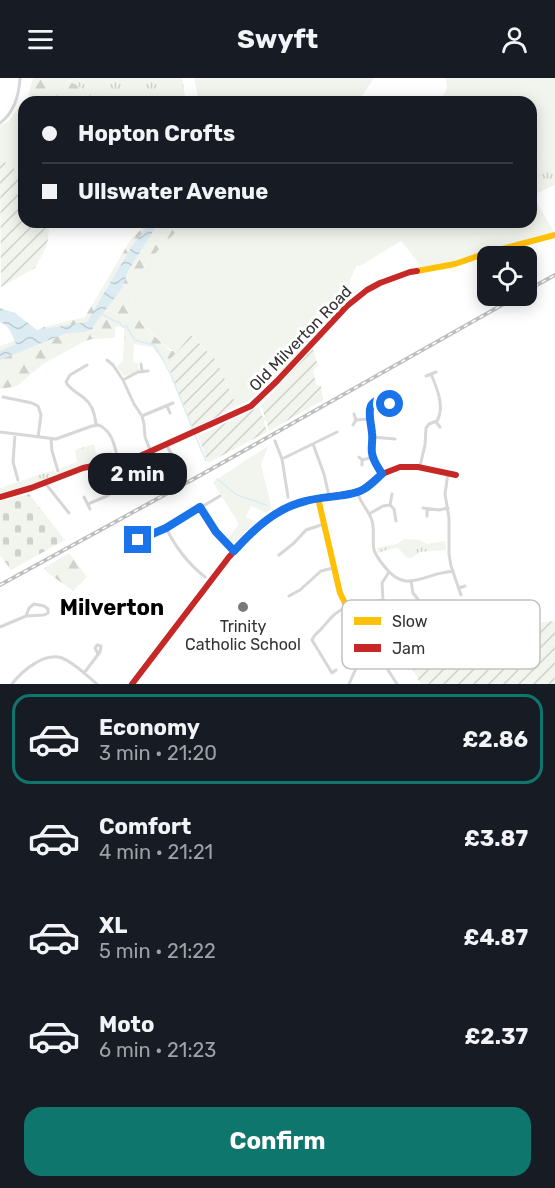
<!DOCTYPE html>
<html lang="en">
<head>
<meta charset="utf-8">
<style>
  body { margin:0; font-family:Rubik,sans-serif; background:#20242c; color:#f1f3f6; height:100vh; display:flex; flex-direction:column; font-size:22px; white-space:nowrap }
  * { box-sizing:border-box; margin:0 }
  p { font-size:20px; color:#9ea1a6 }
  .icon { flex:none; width:33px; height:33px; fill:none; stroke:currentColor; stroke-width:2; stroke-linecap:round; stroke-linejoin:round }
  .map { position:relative; height:606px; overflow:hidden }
  .side { display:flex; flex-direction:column; background:#171b24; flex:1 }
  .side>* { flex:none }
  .guide { position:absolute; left:18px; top:18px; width:519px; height:132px; border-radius:18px; box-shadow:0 3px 15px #0003; display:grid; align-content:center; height:132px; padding:0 24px; background:#171b24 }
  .tools { position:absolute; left:477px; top:168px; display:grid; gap:12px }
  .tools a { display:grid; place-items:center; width:60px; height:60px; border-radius:12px; background:#171b24; box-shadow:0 3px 15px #0003; font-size:30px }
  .end { position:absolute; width:27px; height:27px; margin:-14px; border:8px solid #1a73e8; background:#fff; box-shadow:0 0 0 3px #fff }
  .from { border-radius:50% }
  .bubble { position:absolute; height:42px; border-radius:18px; background:#171b24; box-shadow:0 3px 15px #0003; font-size:20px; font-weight:700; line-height:42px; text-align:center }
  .guide b { display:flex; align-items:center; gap:21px; height:57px; font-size:22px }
  .guide b+b { border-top:2px solid #363941 }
  .guide i { width:15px; height:15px; background:#f1f3f6 }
  ul { padding:10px 0 0; list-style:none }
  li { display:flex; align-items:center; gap:18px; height:90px; margin:0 12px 9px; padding:0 12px; border:3px solid transparent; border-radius:18px }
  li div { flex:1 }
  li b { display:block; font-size:22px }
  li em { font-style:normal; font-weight:700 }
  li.current { border-color:#0f766e }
  li>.icon { width:54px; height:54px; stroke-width:1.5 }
  .primary-button { display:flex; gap:12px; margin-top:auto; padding:12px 24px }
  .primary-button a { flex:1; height:69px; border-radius:18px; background:#0f766e; color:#fff; font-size:24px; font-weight:700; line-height:69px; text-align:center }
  header { display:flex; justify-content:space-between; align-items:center; height:78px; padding:0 24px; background:#171b24; font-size:27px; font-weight:700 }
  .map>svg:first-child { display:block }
</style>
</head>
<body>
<header><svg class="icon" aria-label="menu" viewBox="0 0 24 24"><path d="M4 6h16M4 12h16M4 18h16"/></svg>Swyft<svg class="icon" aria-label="person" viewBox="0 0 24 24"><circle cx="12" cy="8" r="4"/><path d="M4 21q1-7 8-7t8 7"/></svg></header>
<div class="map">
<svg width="555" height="606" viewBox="0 0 555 606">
  <defs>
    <pattern id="grass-tufts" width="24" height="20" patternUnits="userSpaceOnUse" patternTransform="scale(1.5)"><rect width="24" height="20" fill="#f1f5ed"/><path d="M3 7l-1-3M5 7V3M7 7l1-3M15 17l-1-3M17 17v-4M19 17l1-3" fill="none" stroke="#cfd2cc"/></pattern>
    <pattern id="forest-firs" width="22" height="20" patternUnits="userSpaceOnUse" patternTransform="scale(1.5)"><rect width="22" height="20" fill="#f1f5ed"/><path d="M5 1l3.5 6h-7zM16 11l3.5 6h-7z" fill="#cfd2cc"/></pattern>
    <pattern id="cemetery-stones" width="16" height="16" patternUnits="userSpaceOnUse" patternTransform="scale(1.5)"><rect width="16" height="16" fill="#f1f5ed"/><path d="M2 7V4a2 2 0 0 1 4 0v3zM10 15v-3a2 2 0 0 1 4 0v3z" fill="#cfd2cc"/></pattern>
    <pattern id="garden-furrows" width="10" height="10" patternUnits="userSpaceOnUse" patternTransform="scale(1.5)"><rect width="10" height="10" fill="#f1f5ed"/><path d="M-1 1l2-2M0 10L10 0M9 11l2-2" fill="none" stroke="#cfd2cc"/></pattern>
    <pattern id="water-waves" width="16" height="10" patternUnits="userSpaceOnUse" patternTransform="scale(1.5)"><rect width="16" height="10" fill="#ddebf3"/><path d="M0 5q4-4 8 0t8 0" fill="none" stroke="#becad1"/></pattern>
  </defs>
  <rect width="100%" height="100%" fill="#fff"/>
  <path fill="url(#grass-tufts)" d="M78 0H182L186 24H92L93 18 69 3Z
    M531 57 555 91V107L533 117 531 114Z
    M94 366 96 376 112 373V381L83 388 31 408 0 416V410L54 392 56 395 60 393 61 390 77 384 75 372Z
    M404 461 420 462 427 466 445 463 446 472 419 474C408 486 406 478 398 470L390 471 378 475 377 470 397 466Z"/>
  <path fill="url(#forest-firs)" d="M33 0H78L69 3 94 18 92 24H66L63 21 58 24H30L28 18Z
    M149 144H186L145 187 134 209 132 225 141 245 169 272 177 274 166 285 152 269 134 266 124 260V247L115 249V260L92 261 85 263 43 286 17 308 0 311V268L14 263 44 249 85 239 131 161Z
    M69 475 87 499 73 513 48 495 44 490Z"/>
  <path fill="url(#cemetery-stones)" d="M29 416 65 462 11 492 0 477V423Z"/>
  <path fill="#f1f5ed" d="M194 0H374L358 24H199Z
    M444 0H555V91L531 57V24H440L447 10 446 1Z
    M19 28H24V97L0 81V48L9 43Z
    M531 114 554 154 474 177 451 185 422 189 401 163 360 188 357 187 350 202 348 220 287 289 247 324 237 328 216 282 192 257 177 274C163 269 159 261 148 251 144 247 139 243 136 237 119 203 165 166 186 144H531Z
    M124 260 134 266 133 284 138 285 139 292 137 294 125 298 123 297 117 289 123 282Z
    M268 368 261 387 272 431 266 435 251 428 246 439 256 444 232 466 227 462 239 446 213 404Z"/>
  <path fill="url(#garden-furrows)" d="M0 81 24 97V144H50L47 167 35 190 1 209Z
    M191 257 216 282 237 328 193 352 171 295 166 285 177 274Z
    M313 271 318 288 313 292 316 307 321 308 323 322 269 353 266 342 264 343 267 354 208 385 198 358 259 329 263 340H265L261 327Z
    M481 524 484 549 555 543V606H421L384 543Z"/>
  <path fill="url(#water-waves)" d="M151 144H159L128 193 122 210 92 250 93 251 84 254 66 255 0 282V273L16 266C12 258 10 248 0 244V230L15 235 37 252 87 244 132 168Z"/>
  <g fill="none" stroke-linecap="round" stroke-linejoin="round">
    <path stroke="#ddebf3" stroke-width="1.5" d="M102 236 116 244 118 243 123 249 126 248 135 262 154 267 163 282 171 297 193 352
      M195 357 206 383
      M217 401 237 417 266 427"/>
    <path stroke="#d7d7d7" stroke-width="3" d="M0 45C14 35 19 17 20 0
      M107 282 113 287 123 302 134 326 142 338 144 346 145 359 151 374
      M141 286 142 293
      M87 287 70 297 66 304C70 312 77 314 84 320 92 326 95 336 96 346
      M426 298 436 294
      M123 302 138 294 148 293
      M3 319 32 325 38 328 41 337 38 359
      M388 319 392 327
      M167 328 170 335
      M142 338 173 325
      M356 342 369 341
      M436 344 440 349
      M353 347 356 342 354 336
      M0 354 56 361 92 348 99 347C113 354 115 369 118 383
      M15 356 13 384 18 402
      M372 359 395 361
      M51 361 52 373 58 393
      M275 363 282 381 288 419
      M166 366 175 383
      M313 366 324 396 329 418
      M359 379 362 382V387
      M282 381 337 354
      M362 382 373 379
      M95 387 99 400 111 415
      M420 388 425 367 426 350 429 346 437 343C445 329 437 310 431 296
      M143 394 147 406
      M448 395 445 416 449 440V476L451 488 461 517
      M382 396 375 384 372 377V359L369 333 371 327 376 322 388 319
      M45 405 69 435
      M357 414C361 426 370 434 372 443 375 452 372 462 374 472 376 478 380 483 384 488 400 509 412 504 434 497 440 495 446 494 453 493
      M84 419 90 431
      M88 426 107 418 123 407 145 399
      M390 427 392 416
      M200 429 216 454 234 472
      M423 430 439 432 448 430
      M369 436 383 428 390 427 394 431 396 443
      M427 438V431
      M166 450C176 470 187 485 205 499
      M138 462 166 450 220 418
      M279 477 294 465 306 452 324 446
      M411 503 413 515 423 528
      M459 510 465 508
      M289 518 300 512 321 493 333 490
      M383 522 382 505 389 494
      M376 523 383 522 386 524
      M420 532 423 528 428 526
      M0 549 26 538 44 537 48 535V531L44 528 34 526 29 530 26 538
      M371 566 388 556
      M376 584 381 581 397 606
      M336 592 332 595 312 562C314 556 318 555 322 550 331 540 334 535 346 529
      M84 595 100 574 101 568 97 567 95 570 98 576
      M12 606C22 593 44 574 62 580 75 585 87 598 97 606
      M349 606 359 584 370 569"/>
    <path stroke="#ffc107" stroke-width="6" d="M417 193 455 186 487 175 555 157
      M318 420 340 515 350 535 370 560V569"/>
    <path stroke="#c62828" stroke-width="6" d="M0 419 31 410 83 390 140 378 251 328 277 303 347 228 367 212 380 205 410 194 417 193
      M132 606 229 479 251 455 277 435 291 428 308 422 359 414 382 396 400 389H418L456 397"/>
    <g stroke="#bebebe" stroke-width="4">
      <path id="rail" d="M526 213 555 197
        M0 507 199 398 518 218"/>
    </g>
    <use href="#rail" stroke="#fff" stroke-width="1.5" stroke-dasharray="4.5" stroke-linecap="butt"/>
  </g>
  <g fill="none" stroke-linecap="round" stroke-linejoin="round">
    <path stroke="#1a73e8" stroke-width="8" d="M138 462 166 450 200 429 216 454 234 473C254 451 276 430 306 423 322 418 352 419 364 411 371 407 376 401 382 396 378 389 373 383 372 375 371 368 373 362 372 355 370 336 363 323 388 319L390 326"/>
  </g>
  <circle fill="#7a7a7a" stroke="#fff" stroke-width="2" cx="243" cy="529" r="6"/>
  <g text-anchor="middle" stroke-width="6" stroke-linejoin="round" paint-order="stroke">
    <g font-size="16" fill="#333" stroke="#fff">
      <text transform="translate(300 260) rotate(-46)" y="6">Old Milverton Road</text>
    </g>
    <g font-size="16" fill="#333" stroke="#fff">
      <text x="243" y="554">Trinity<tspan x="243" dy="18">Catholic School</tspan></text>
    </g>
    <g font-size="22" font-weight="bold" fill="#000" stroke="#fff">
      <text x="112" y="537">Milverton</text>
    </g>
  </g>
  <rect x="342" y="522" width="198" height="69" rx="9" fill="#fff" stroke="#c2c2c2" stroke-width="1.5"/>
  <rect x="354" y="539" width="27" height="8" fill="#ffc107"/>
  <rect x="354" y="566" width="27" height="8" fill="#c62828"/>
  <g font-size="16" fill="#333">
    <text x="392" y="549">Slow</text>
    <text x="392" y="576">Jam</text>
  </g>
</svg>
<div class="tools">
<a><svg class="icon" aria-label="locate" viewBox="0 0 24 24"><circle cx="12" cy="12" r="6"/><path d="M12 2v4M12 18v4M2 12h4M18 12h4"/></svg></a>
</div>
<i class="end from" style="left:390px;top:326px"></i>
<i class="end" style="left:138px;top:462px"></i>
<div class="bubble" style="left:88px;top:375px;width:99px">2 min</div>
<div class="guide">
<b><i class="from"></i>Hopton Crofts</b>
<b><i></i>Ullswater Avenue</b>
</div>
</div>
<section class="side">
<ul>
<li class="current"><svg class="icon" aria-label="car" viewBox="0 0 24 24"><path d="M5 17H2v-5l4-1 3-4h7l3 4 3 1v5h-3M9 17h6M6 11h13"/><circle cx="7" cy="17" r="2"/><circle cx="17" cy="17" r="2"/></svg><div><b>Economy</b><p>3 min · 21:20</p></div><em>£2.86</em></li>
<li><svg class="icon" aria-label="car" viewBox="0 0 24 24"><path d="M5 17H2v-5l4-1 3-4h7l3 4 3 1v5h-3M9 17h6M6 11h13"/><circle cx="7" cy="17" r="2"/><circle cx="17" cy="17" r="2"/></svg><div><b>Comfort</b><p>4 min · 21:21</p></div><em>£3.87</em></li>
<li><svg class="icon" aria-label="car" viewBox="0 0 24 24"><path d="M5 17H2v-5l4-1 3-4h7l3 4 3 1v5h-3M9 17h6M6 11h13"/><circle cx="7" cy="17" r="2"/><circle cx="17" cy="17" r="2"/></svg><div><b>XL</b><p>5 min · 21:22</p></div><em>£4.87</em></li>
<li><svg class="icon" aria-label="car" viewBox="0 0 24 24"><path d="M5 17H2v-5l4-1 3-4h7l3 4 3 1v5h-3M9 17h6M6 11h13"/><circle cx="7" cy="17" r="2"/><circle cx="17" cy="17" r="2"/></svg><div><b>Moto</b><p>6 min · 21:23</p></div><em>£2.37</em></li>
</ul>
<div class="primary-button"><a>Confirm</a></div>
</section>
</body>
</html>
